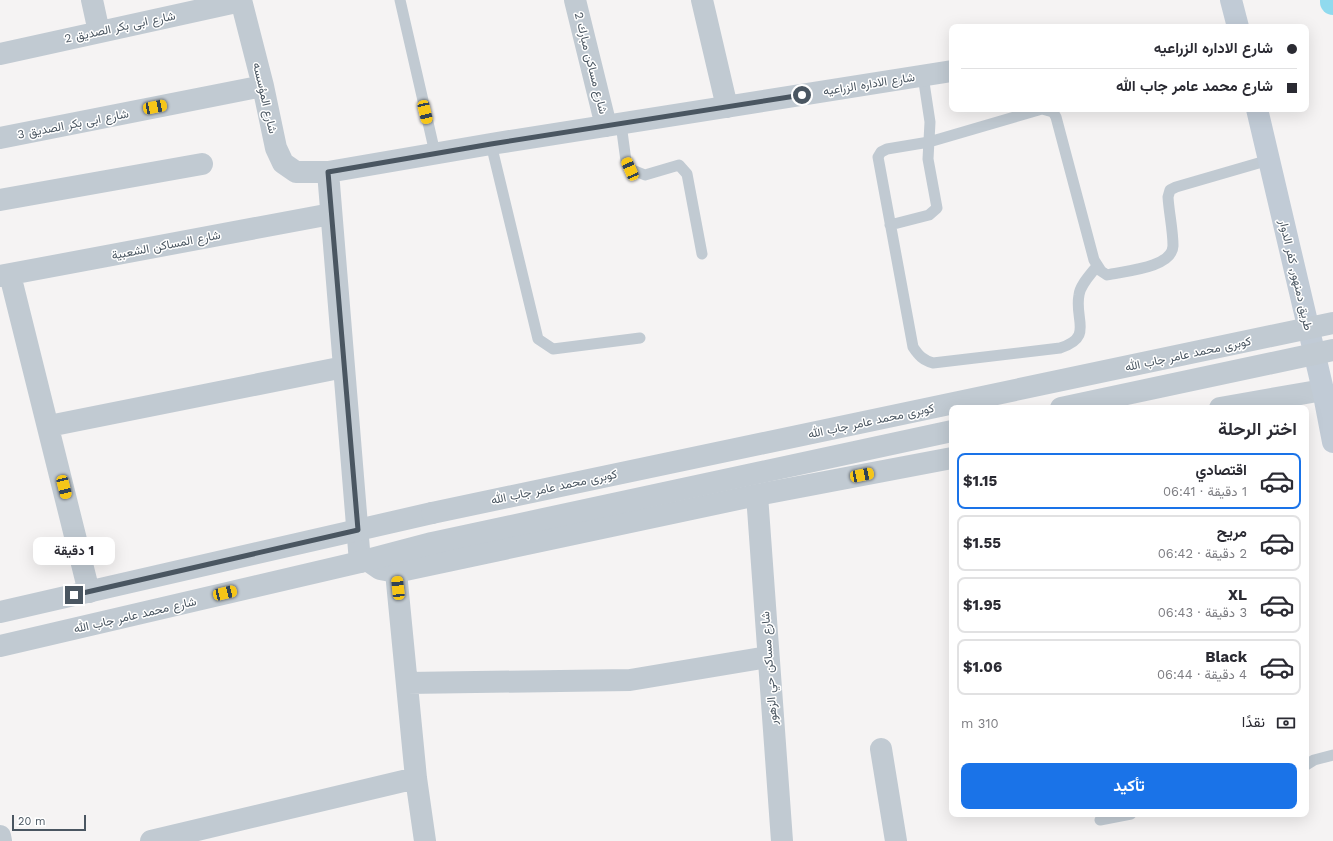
<!DOCTYPE html>
<html lang="ar">
<head>
<meta charset="utf-8">
<style>
  body { margin:0; font-family:"Work Sans",Vazirmatn,sans-serif; background:#f2f2f3; color:#2b2b33; direction:rtl; height:100vh; display:flex; flex-direction:column; font-size:15px; white-space:nowrap }
  * { box-sizing:border-box; margin:0 }
  p { font-size:13px; color:#7c7c81 }
  .icon { flex:none; width:22px; height:22px; fill:none; stroke:currentColor; stroke-width:2; stroke-linecap:round; stroke-linejoin:round }
  .map { position:relative; flex:1; overflow:hidden; direction:ltr }
  .panel { position:absolute; left:949px; top:405px; width:360px; height:412px; display:flex; flex-direction:column; background:#fff; border-radius:8px; box-shadow:0 4px 16px #0002; direction:rtl }
  .panel>* { flex:none }
  .banner { position:absolute; left:949px; top:24px; width:360px; height:88px; border-radius:8px; box-shadow:0 4px 16px #0002; direction:rtl; display:grid; align-content:center; height:88px; padding:0 12px; background:#fff }
  .scale { position:absolute; left:12px; bottom:10px; width:74px; box-sizing:border-box; padding-left:4px; border:2px solid #4a5661; border-top:0; font-size:11px; line-height:14px; white-space:nowrap; color:#4a5661; -webkit-text-stroke:3px #fff; paint-order:stroke }
  .end { position:absolute; width:18px; height:18px; margin:-9px; border:5px solid #4a5661; background:#fff; box-shadow:0 0 0 2px #fff }
  .from { border-radius:50% }
  .bubble { position:absolute; height:28px; border-radius:8px; background:#fff; box-shadow:0 4px 16px #0002; font-size:13px; font-weight:700; line-height:28px; text-align:center; direction:rtl }
  .car { position:absolute; width:12px; height:24px; margin:-12px -6px; border-radius:5px; box-shadow:0 0 3px 1px #0007; background:linear-gradient(#f5c518 24%,#345 0 40%,#f5c518 0 76%,#345 0 86%,#f5c518 0) }
  .banner b { display:flex; align-items:center; gap:14px; height:38px; font-size:15px }
  .banner b+b { border-top:1px solid #e1e1e2 }
  .banner i { width:10px; height:10px; background:#2b2b33 }
  ul { padding:0; list-style:none }
  li { display:flex; align-items:center; gap:12px; height:56px; margin:0 8px 6px; padding:0 4px; border:2px solid #e1e1e2; border-radius:8px }
  li div { flex:1 }
  li b { display:block; font-size:15px }
  li em { font-style:normal; font-weight:700 }
  li.active { border-color:#1a73e8 }
  li>.icon { width:36px; height:36px; stroke-width:1.5 }
  h2 { padding:0 12px; font-size:18px; line-height:48px }
  .pay { display:flex; align-items:center; gap:10px; height:44px; padding:0 12px; font-size:15px }
  .pay p { margin-inline-start:auto }
  .cta { display:flex; gap:8px; margin-top:auto; padding:8px 12px }
  .cta a { flex:1; height:46px; border-radius:8px; background:#1a73e8; color:#fff; font-size:16px; font-weight:700; line-height:46px; text-align:center }
  .map>svg:first-child { display:block }
</style>
</head>
<body>
<div class="map">
<svg width="1333" height="841" viewBox="0 0 1333 841">
  <rect width="100%" height="100%" fill="#f5f3f3"/>
  <g fill="none" stroke-linecap="round" stroke-linejoin="round">
    <path stroke="#90daee" stroke-width="26" d="M1333 0V2"/>
    <path stroke="#c1cad2" stroke-width="11" d="M400 0 435 153
      M621 124 626 161 630 169 645 175 679 165 687 174 702 254
      M491 144 538 339 553 349 640 338
      M890 225 929 215 937 208 928 159 930 122 923 76
      M1097 266C1091 274 1080 285 1079 295 1074 320 1094 337 1060 348L933 363C923 360 919 356 913 347L878 157 881 152 887 149 929 142 1042 109 1053 112 1056 117 1094 260 1101 271 1107 275C1124 271 1172 268 1173 246 1173 230 1169 213 1168 197L1170 190 1176 187 1269 160
      M1306 765 1314 760 1333 755
      M1100 820 1131 814"/>
    <path stroke="#c1cad2" stroke-width="22" d="M92 0 99 32
      M241 0 263 86 276 148 283 163 296 172H328L491 144 952 71
      M575 0 606 126
      M702 0 727 107
      M0 54 241 1
      M0 138 263 86
      M328 172 360 562
      M0 200 202 164
      M10 275 89 592
      M0 276 331 214
      M1220 408 1323 390
      M49 426 344 367
      M757 495 782 841
      M367 560 380 569 396 572 757 495 952 458
      M396 572 416 778 425 841
      M407 683 630 680 768 657
      M881 749 896 841
      M0 836 1 841
      M151 841 416 778"/>
    <path stroke="#c1cad2" stroke-width="22" d="M0 612 432 513
      M0 646 360 562 432 543 952 431"/>
    <path stroke="#c1cbd6" stroke-width="22" d="M1231 0 1238 27
      M1257 109 1323 390 1333 442"/>
    <path stroke="#c1cad2" stroke-width="22" d="M1061 408 1333 350
      M432 513 1333 323"/>
  </g>
  <g fill="none" stroke-linecap="round" stroke-linejoin="round">
    <path stroke="#4a5661" stroke-width="5" d="M74 595 358 530 328 172 491 144 802 95"/>
  </g>
  <g text-anchor="middle" stroke-width="3" stroke-linejoin="round" paint-order="stroke">
    <g font-size="12" fill="#4a5661" stroke="#fff">
      <text transform="translate(120 27) rotate(-12)" y="4">شارع ابى بكر الصديق 2</text>
      <text transform="translate(591 63) rotate(76)" y="4">شارع مساكن مبارك 2</text>
      <text transform="translate(869 84) rotate(-9)" y="4">شارع الاداره الزراعيه</text>
      <text transform="translate(265 98) rotate(77)" y="4">شارع المؤسسه</text>
      <text transform="translate(73 124) rotate(-11)" y="4">شارع ابى بكر الصديق 3</text>
      <text transform="translate(166 245) rotate(-11)" y="4">شارع المساكن الشعبية</text>
      <text transform="translate(1296 275) rotate(77)" y="4">طريق دمنهور, كفر الدوار</text>
      <text transform="translate(1188 354) rotate(-12)" y="4">كوبرى محمد عامر جاب الله</text>
      <text transform="translate(871 421) rotate(-12)" y="4">كوبرى محمد عامر جاب الله</text>
      <text transform="translate(554 487) rotate(-12)" y="4">كوبرى محمد عامر جاب الله</text>
      <text transform="translate(135 615) rotate(-13)" y="4">شارع محمد عامر جاب الله</text>
      <text transform="translate(769 668) rotate(-94)" y="4">شارع مساكن حي الزهور</text>
    </g>
  </g>
</svg>
<div class="scale">20 m</div>
<i class="end from" style="left:802px;top:95px"></i>
<i class="end" style="left:74px;top:595px"></i>
<div class="bubble" style="left:33px;top:537px;width:82px">1 دقيقة</div>
<i class="car" style="left:155px;top:107px;rotate:79deg"></i>
<i class="car" style="left:425px;top:112px;rotate:167deg"></i>
<i class="car" style="left:630px;top:169px;rotate:336deg"></i>
<i class="car" style="left:862px;top:475px;rotate:79deg"></i>
<i class="car" style="left:64px;top:487px;rotate:166deg"></i>
<i class="car" style="left:398px;top:588px;rotate:354deg"></i>
<i class="car" style="left:225px;top:593px;rotate:77deg"></i>
<div class="banner">
<b><i class="from"></i>شارع الاداره الزراعيه</b>
<b><i></i>شارع محمد عامر جاب الله</b>
</div>
<section class="panel">
<h2>اختر الرحلة</h2>
<ul>
<li class="active"><svg class="icon" aria-label="car" viewBox="0 0 24 24"><path d="M5 17H2v-5l4-1 3-4h7l3 4 3 1v5h-3M9 17h6M6 11h13"/><circle cx="7" cy="17" r="2"/><circle cx="17" cy="17" r="2"/></svg><div><b>اقتصادي</b><p>1 دقيقة · 06:41</p></div><em>$1.15</em></li>
<li><svg class="icon" aria-label="car" viewBox="0 0 24 24"><path d="M5 17H2v-5l4-1 3-4h7l3 4 3 1v5h-3M9 17h6M6 11h13"/><circle cx="7" cy="17" r="2"/><circle cx="17" cy="17" r="2"/></svg><div><b>مريح</b><p>2 دقيقة · 06:42</p></div><em>$1.55</em></li>
<li><svg class="icon" aria-label="car" viewBox="0 0 24 24"><path d="M5 17H2v-5l4-1 3-4h7l3 4 3 1v5h-3M9 17h6M6 11h13"/><circle cx="7" cy="17" r="2"/><circle cx="17" cy="17" r="2"/></svg><div><b>XL</b><p>3 دقيقة · 06:43</p></div><em>$1.95</em></li>
<li><svg class="icon" aria-label="car" viewBox="0 0 24 24"><path d="M5 17H2v-5l4-1 3-4h7l3 4 3 1v5h-3M9 17h6M6 11h13"/><circle cx="7" cy="17" r="2"/><circle cx="17" cy="17" r="2"/></svg><div><b>Black</b><p>4 دقيقة · 06:44</p></div><em>$1.06</em></li>
</ul>
<div class="pay"><svg class="icon" aria-label="cash" viewBox="0 0 24 24"><path d="M3 7h18v10H3z"/><circle cx="12" cy="12" r="2"/></svg>نقدًا<p>310 m</p></div>
<div class="cta"><a>تأكيد</a></div>
</section>
</div>
</body>
</html>
